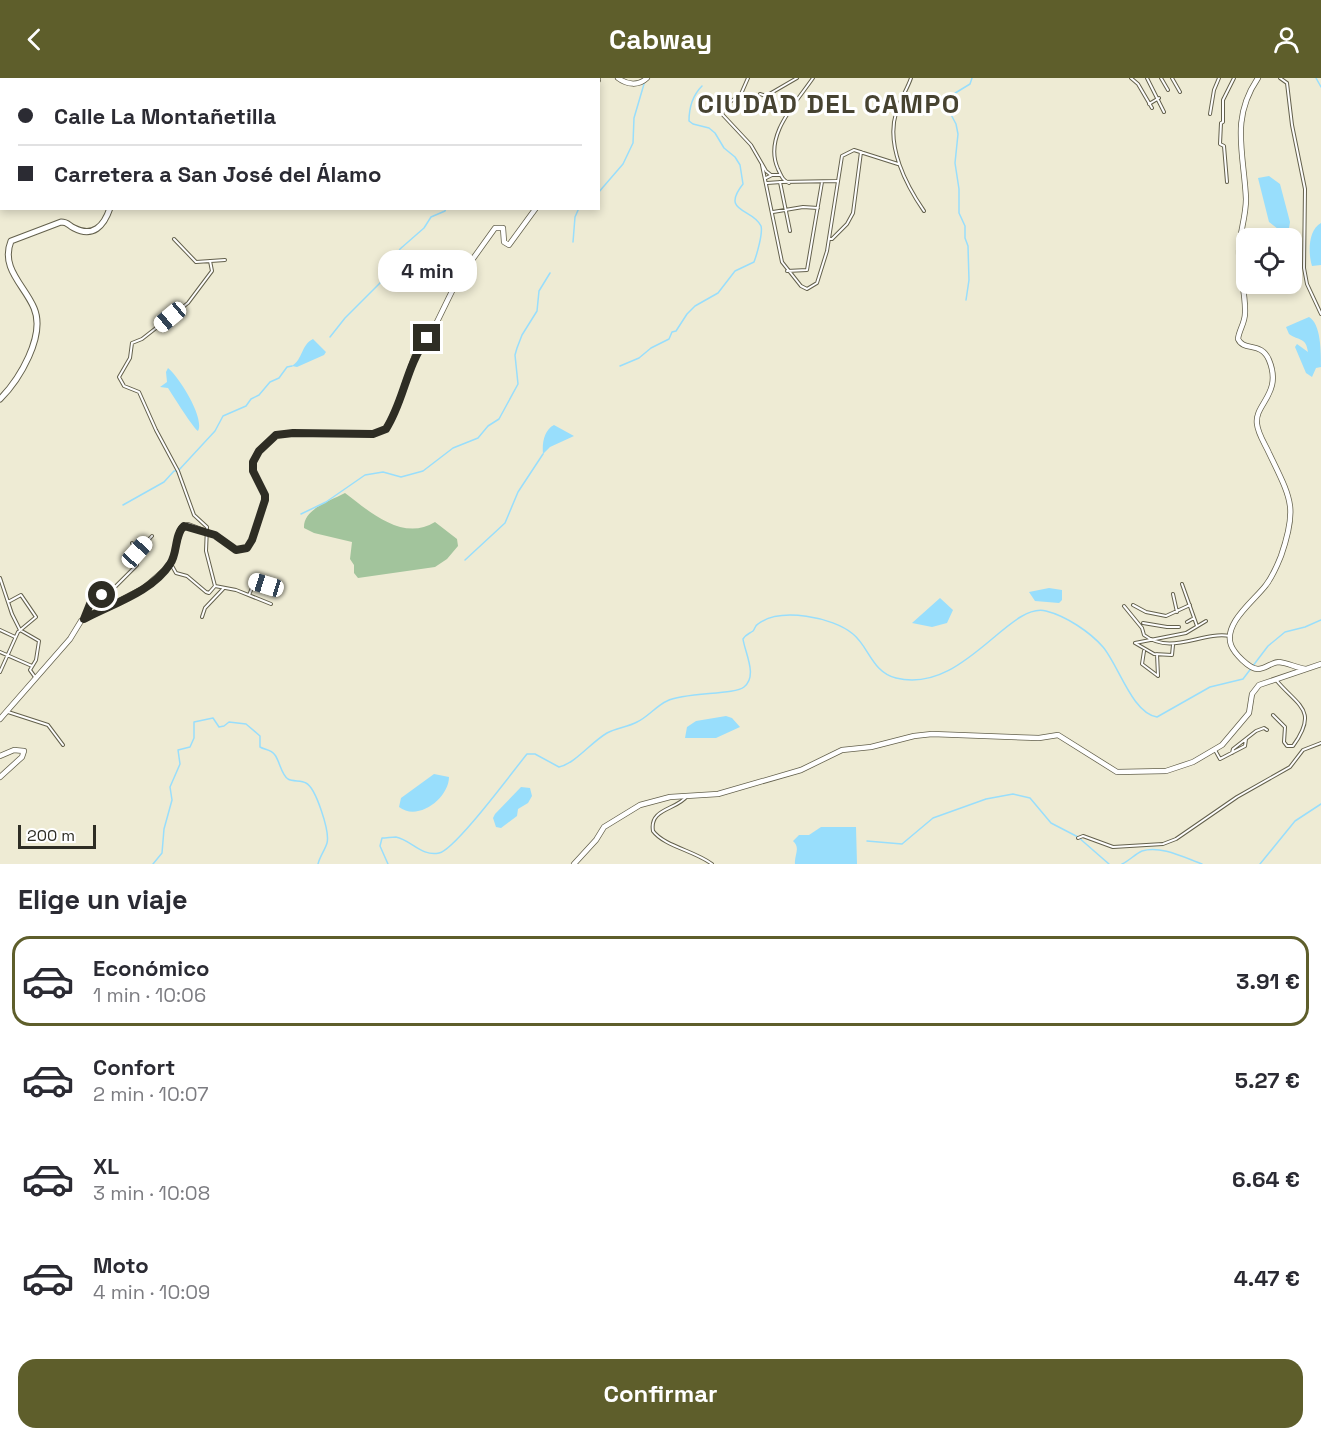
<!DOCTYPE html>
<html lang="es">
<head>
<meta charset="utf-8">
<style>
  body { margin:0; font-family:"Space Grotesk",sans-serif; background:#f7f7f7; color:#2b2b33; height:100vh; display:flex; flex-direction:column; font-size:22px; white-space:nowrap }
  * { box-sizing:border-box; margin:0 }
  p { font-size:20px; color:#7c7c81 }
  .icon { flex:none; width:33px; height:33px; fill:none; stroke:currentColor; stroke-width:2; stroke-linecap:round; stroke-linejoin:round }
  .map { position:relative; height:786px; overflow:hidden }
  .panel { display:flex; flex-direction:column; background:#fff; flex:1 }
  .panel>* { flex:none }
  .top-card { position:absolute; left:0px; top:0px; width:600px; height:132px; box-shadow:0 3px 9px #0003; display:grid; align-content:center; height:132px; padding:0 18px; background:#fff }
  .controls { position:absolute; left:1236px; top:150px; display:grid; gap:12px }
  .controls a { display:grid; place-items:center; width:66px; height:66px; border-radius:12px; background:#fff; box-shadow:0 3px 9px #0003; font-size:30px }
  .scale { position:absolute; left:18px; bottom:15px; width:78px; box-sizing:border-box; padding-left:6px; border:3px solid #2e2d24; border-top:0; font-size:16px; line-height:21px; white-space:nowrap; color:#2e2d24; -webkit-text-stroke:4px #fff; paint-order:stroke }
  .end { position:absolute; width:27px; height:27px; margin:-14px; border:8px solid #2e2d24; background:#fff; box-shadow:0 0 0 3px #fff }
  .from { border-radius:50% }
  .bubble { position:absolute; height:42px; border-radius:18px; background:#fff; box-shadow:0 3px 9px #0003; font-size:20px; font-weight:700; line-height:42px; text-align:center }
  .car { position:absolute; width:18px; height:36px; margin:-18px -9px; border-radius:8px; box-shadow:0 0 4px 2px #0007; background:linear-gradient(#fff 24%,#345 0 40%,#fff 0 76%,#345 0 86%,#fff 0) }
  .top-card b { display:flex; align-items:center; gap:21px; height:57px; font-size:22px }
  .top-card b+b { border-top:2px solid #e1e1e2 }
  .top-card i { width:15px; height:15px; background:#2b2b33 }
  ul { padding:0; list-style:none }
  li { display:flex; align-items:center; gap:18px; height:90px; margin:0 12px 9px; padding:0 6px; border:3px solid transparent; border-radius:18px }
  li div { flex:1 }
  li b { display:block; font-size:22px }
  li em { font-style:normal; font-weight:700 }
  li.current { border-color:#5e5e2b }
  li>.icon { width:54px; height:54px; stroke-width:1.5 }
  h2 { padding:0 18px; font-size:27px; line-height:72px }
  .cta { display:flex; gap:12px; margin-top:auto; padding:12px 18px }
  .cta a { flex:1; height:69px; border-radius:18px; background:#5e5e2b; color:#fff; font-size:24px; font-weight:700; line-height:69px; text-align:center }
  header { display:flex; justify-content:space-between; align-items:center; height:78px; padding:0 18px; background:#5e5e2b; color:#fff; font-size:27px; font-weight:700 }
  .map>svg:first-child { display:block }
</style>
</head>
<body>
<header><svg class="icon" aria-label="back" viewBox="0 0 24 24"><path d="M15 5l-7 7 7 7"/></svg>Cabway<svg class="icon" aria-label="person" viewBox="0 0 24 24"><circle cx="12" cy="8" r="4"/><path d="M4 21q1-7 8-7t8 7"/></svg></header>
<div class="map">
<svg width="1321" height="786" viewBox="0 0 1321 786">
  <rect width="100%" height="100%" fill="#eeebd4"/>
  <path fill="#a2c49c" d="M345 415C370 434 403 464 435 444L457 461 458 468 447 481 435 489 358 500 354 495V487L350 481 352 464 314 455 304 450C303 431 330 423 345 415Z"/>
  <path fill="#98defc" d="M1269 98 1280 106 1290 144 1289 150 1278 151 1269 144 1258 100Z
    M1321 145V187L1312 188C1308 175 1308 152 1321 145Z
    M1309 239C1321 246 1321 273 1321 289L1316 290 1312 299 1306 295 1295 269 1297 266 1308 274C1306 259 1299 263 1289 256L1286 249Z
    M313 261 326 274 324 277 297 289 292 288C303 281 301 267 313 261Z
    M168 290C179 299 205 340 198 353 194 351 173 318 168 310L160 309 167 304 166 294Z
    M554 347 574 358 550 369 543 376C542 365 544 352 554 347Z
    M1049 510 1062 512V522L1059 525 1035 523 1029 514Z
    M940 520 953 532 947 545 932 549 912 545Z
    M726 638 732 640 740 649 716 660H685L687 649 696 643Z
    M434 696 449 699C449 720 418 744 399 729L401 720Z
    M521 709 530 710 532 718 528 725 518 731 517 738 501 750 496 749 493 740 495 736Z
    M821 749H856L857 786H795C794 777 801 770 793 763L799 757H809Z"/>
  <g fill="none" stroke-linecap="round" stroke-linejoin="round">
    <path stroke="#98defc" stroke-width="1.5" d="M1316 0 1321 9
      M39 2V0
      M521 2 522 0
      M0 60 2 58
      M598 115 623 86 633 65 634 40 644 6
      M573 164 575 139 579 130
      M966 222 969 202 968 168 965 160V148L959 135V111L955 85 958 56 956 46 948 31V25L952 17 970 6 972 0
      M330 259 345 240 381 204 400 171 424 150 431 139 445 133 446 130
      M620 288 639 280 651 270 669 261 672 254 676 253 687 236 695 228 718 215 735 193 754 184C757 176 763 155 761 148 753 130 720 135 743 106L740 87 735 79 724 70 715 55 709 50 693 46 689 43C689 29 692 18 702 8
      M123 427 164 404 174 393H178L215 353 223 338 246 328 251 321 259 317 270 304 279 300 287 289 292 288
      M301 436 326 424 365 397 383 394 401 399 423 393 453 370 478 360 488 348 499 341 518 306 515 277 517 270 522 257 537 233 539 213 550 195
      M465 482 505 445 518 414 543 376
      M867 763 902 766 933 740 986 721 1013 716 1030 720 1051 745 1078 759 1109 786
      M153 786 162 775 164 751 172 722 170 709 180 686 178 672 190 669 194 660V644L213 640 219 649 224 648 229 644 246 646 260 658V669C265 672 271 671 275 677 280 684 281 696 288 701 293 704 301 702 306 705 316 710 330 754 327 765 325 772 320 778 318 786
      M388 786 380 768 382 760C386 760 392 759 396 759 411 762 422 779 439 775 455 772 513 693 527 676H535L559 689C576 685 590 665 607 655 616 650 628 649 637 644 648 639 656 628 667 623 685 614 735 617 744 609 758 598 745 575 743 561 746 556 749 556 753 553 755 551 755 547 758 546 780 529 833 539 853 556 869 569 872 594 896 600 963 617 1009 523 1046 533 1066 538 1090 554 1103 569 1119 588 1132 635 1157 639L1210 609 1243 601 1268 568 1285 554 1305 549 1321 542
      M1122 786C1129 783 1135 776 1142 773 1161 767 1185 780 1202 786
      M1260 786 1295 743 1321 726"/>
    <g stroke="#63604c" stroke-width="4">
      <path id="street" d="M68 0 69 2
        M748 0 741 16 726 27 722 36 751 67 766 93 771 97
        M911 0C907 12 899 23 896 35 886 68 906 107 924 133
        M1131 0 1138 6 1152 30
        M1147 0 1164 34
        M1161 0 1168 12
        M1172 0 1180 14
        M1280 0 1287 5 1292 47 1305 111 1304 190 1307 206 1321 236
        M203 2 204 0
        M760 16 766 18 797 0
        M1149 26 1159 20
        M1210 36 1214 12 1219 0
        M762 87 782 184 801 208 807 211 817 205 827 173 842 78 854 72 898 86
        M766 100 772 97H780
        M780 104 790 153
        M781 104 837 103
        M1227 104 1224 68 1220 66 1221 45 1223 44V22L1234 0
        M767 105 781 104
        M789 105C782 102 781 97 778 91 763 58 796 25 813 0
        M0 107 2 106
        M0 126H2
        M773 134 803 129 818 130
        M174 161 196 184 225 182
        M829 161H832L847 146 853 135 861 74
        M210 183 212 193 188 225 142 261 132 265 130 280 119 299 124 308 139 314 156 352 178 393 194 437 207 449 206 473 215 508
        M787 193 807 192 822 104
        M128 484 152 458
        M171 486 176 495 187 498 206 514 209 515 215 508
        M0 500 12 536 20 552
        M1182 506 1197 548
        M215 508 236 512 271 526
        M1173 516 1177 534
        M249 517 255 503 266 507
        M1133 527 1146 534 1166 538 1190 527
        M1124 528 1142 550 1144 557C1172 578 1201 553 1230 558
        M202 539 205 530 223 511
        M84 541 90 526 112 512 137 487V474L132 465
        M1187 544 1194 540
        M1143 545 1167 549H1179
        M0 552 15 559
        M20 552 39 563 36 582 30 592 35 599
        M1135 565 1186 555 1206 543
        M1135 565 1154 576 1172 577 1173 567
        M1144 573 1142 586 1158 598
        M0 574 32 588
        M1157 576 1158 598
        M0 594 18 554 36 539 21 517 8 524
        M8 634 48 647 63 667
        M1273 637 1285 649 1284 664 1287 668H1293C1319 632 1298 628 1277 603
        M1215 672 1220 681 1245 668 1246 661
        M1232 675 1233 671 1256 653 1264 650 1267 652
        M687 718C677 732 649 730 653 753 664 768 695 773 712 786
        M1078 760 1083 758 1113 769 1163 766 1176 761 1237 719 1290 689 1303 672 1321 665"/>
    </g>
    <g stroke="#63604c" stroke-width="6">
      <path id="secondary" d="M618 0C627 7 639 8 647 0
        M1258 0C1230 41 1244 75 1246 121 1246 138 1240 154 1239 171 1238 192 1246 214 1245 235 1245 245 1239 252 1238 261 1244 274 1261 263 1269 282 1283 316 1254 326 1257 346 1258 356 1265 366 1269 375 1291 421 1298 429 1281 478 1277 488 1273 498 1266 507 1255 522 1223 545 1231 567 1234 575 1249 591 1258 591 1265 591 1272 584 1279 584 1288 585 1297 590 1306 591
        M598 2V0
        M0 641 70 561 81 543 144 510 168 489 173 480 181 450 188 447 215 457 236 472 247 470 252 462 265 422V417L253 393V384L259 373 276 357 293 355 373 356 386 351 397 329 415 277 434 250 457 203 495 150H503L504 164 509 167 536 130
        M0 678 14 672 24 673 22 679 0 699
        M574 786 596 762 604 749 640 727 670 719 718 716 801 692 842 672 871 669 914 658 932 656 1039 660 1058 657 1117 694 1166 693 1193 684 1222 667 1249 635 1252 616 1259 607 1321 586"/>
    </g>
    <g stroke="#63604c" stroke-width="7">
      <path id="primary" d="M214 2V0
        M0 321C19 302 46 258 34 230 25 208 0 190 11 163L61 144C68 144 68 147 74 150 93 160 104 148 110 130"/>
    </g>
    <use href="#street" stroke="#fff" stroke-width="2"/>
    <use href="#secondary" stroke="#fff" stroke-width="4.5"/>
    <use href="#primary" stroke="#fff" stroke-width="5"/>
  </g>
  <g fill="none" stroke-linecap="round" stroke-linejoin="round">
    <path stroke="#2e2d24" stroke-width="8" d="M102 517 90 526 84 541C112 526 152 514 170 486 178 475 174 457 184 448L215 457 236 472 247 470 252 462 265 422V417L253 393V384L259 373 276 357 293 355 373 356 386 351C404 323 406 288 427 260"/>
  </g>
  <g text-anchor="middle" stroke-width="6" stroke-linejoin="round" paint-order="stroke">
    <g font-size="26" font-weight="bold" letter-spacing="1.5" fill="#474331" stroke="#fff">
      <text x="829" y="35">CIUDAD DEL CAMPO</text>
    </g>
  </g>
</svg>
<div class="controls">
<a><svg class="icon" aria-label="locate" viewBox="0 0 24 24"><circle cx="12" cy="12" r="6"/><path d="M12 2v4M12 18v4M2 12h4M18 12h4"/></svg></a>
</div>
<div class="scale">200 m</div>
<i class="end from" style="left:102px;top:517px"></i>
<i class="end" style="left:427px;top:260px"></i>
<div class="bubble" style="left:378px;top:172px;width:99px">4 min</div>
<i class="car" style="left:170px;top:239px;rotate:230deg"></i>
<i class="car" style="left:137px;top:474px;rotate:42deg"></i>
<i class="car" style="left:266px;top:507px;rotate:287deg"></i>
<div class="top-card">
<b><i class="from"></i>Calle La Montañetilla</b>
<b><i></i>Carretera a San José del Álamo</b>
</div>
</div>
<section class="panel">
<h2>Elige un viaje</h2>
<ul>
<li class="current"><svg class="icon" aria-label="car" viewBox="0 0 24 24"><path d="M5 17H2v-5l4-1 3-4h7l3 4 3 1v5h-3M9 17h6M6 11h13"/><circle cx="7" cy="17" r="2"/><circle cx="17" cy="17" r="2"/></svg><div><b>Económico</b><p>1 min · 10:06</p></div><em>3.91 €</em></li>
<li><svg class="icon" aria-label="car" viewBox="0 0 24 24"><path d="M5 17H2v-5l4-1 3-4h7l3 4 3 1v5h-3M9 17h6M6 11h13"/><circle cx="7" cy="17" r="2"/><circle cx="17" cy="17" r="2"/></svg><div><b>Confort</b><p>2 min · 10:07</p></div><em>5.27 €</em></li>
<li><svg class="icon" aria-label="car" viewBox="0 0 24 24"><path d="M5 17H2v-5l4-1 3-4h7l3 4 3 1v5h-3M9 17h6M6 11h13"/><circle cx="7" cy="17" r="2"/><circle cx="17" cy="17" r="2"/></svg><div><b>XL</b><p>3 min · 10:08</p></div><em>6.64 €</em></li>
<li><svg class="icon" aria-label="car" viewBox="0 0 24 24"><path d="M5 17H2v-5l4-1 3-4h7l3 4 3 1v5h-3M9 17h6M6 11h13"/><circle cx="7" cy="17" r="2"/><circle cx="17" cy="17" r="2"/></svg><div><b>Moto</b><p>4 min · 10:09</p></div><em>4.47 €</em></li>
</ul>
<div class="cta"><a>Confirmar</a></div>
</section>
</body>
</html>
